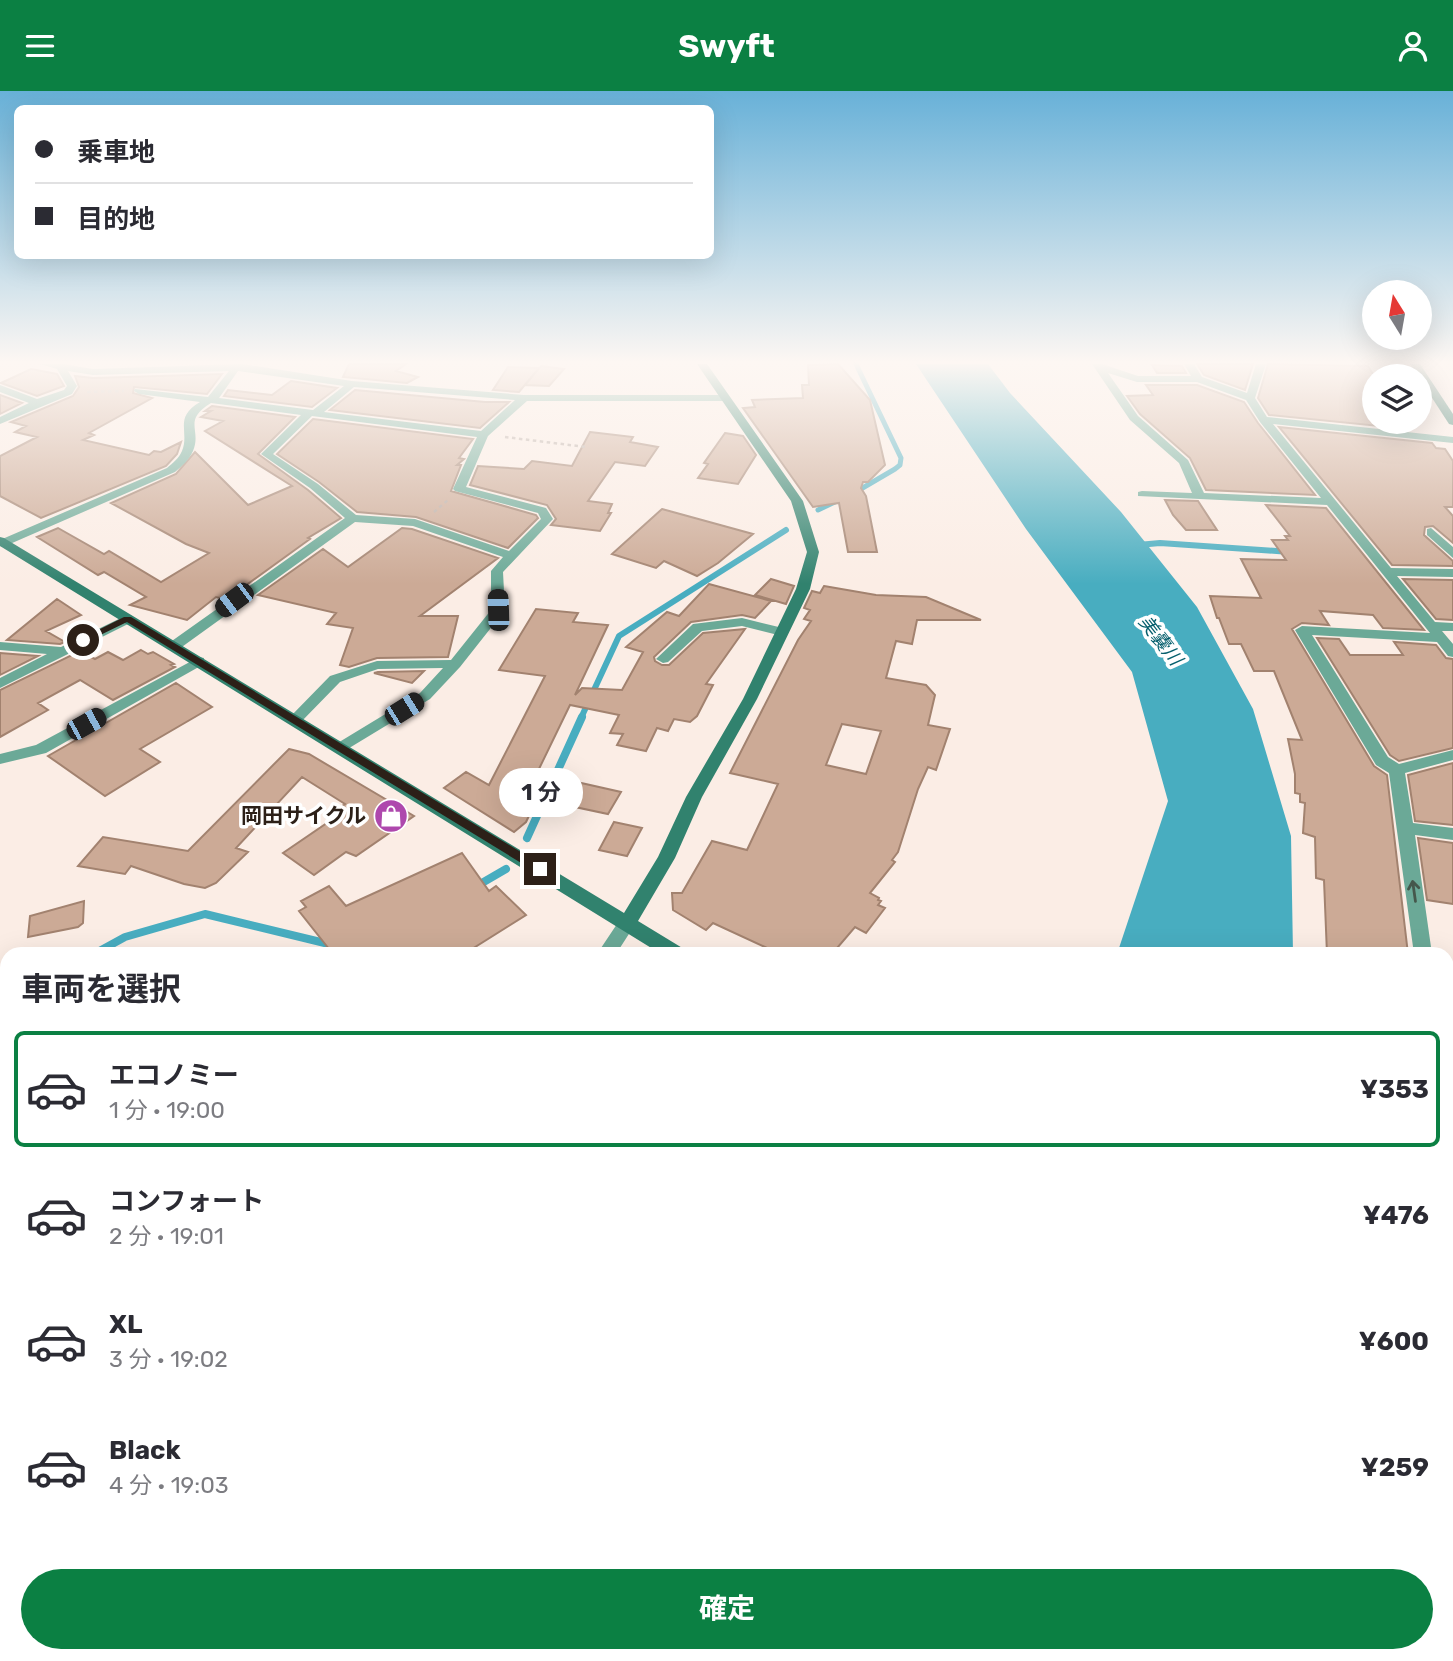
<!DOCTYPE html>
<html lang="ja">
<head>
<meta charset="utf-8">
<style>
  body { margin:0; font-family:Rubik,"Noto Sans JP",sans-serif; background:#f7f7f7; color:#2b2b33; height:100vh; display:flex; flex-direction:column; font-size:26px; white-space:nowrap }
  * { box-sizing:border-box; margin:0 }
  p { font-size:23px; color:#7c7c81 }
  .icon { flex:none; width:38px; height:38px; fill:none; stroke:currentColor; stroke-width:2; stroke-linecap:round; stroke-linejoin:round }
  .map { position:relative; flex:1; overflow:hidden }
  .sheet { position:absolute; left:0px; top:856px; width:1454px; height:716px; display:flex; flex-direction:column; background:#fff; border-radius:21px 21px 0 0; box-shadow:0 7px 28px #0002 }
  .sheet>* { flex:none }
  .banner { position:absolute; left:14px; top:14px; width:700px; height:154px; border-radius:10px; box-shadow:0 7px 28px #0002; display:grid; align-content:center; height:154px; padding:0 21px; background:#fff }
  .needle { width:46px; rotate:349deg }
  .buttons { position:absolute; left:1362px; top:189px; display:grid; gap:14px }
  .buttons a { display:grid; place-items:center; width:70px; height:70px; border-radius:50%; background:#fff; box-shadow:0 7px 28px #0002; font-size:35px }
  .end { position:absolute; width:32px; height:32px; margin:-16px; border:9px solid #2c2018; background:#fff; box-shadow:0 0 0 4px #fff }
  .from { border-radius:50% }
  .bubble { position:absolute; height:49px; border-radius:24px; background:#fff; box-shadow:0 7px 28px #0002; font-size:23px; font-weight:700; line-height:49px; text-align:center }
  .car { position:absolute; width:21px; height:42px; margin:-21px -10px; border-radius:9px; box-shadow:0 0 5px 2px #0007; background:linear-gradient(#222 24%,#8ab4d8 0 40%,#222 0 76%,#8ab4d8 0 86%,#222 0) }
  .banner b { display:flex; align-items:center; gap:24px; height:66px; font-size:26px }
  .banner b+b { border-top:2px solid #e1e1e2 }
  .banner i { width:18px; height:18px; background:#2b2b33 }
  ul { padding:0; list-style:none }
  li { display:flex; align-items:center; gap:21px; height:116px; margin:0 14px 10px; padding:0 7px; border:4px solid transparent; border-radius:10px }
  li div { flex:1 }
  li b { display:block; font-size:26px }
  li em { font-style:normal; font-weight:700 }
  li.active { border-color:#0b8043 }
  li>.icon { width:63px; height:63px; stroke-width:1.5 }
  h2 { padding:0 21px; font-size:32px; line-height:84px }
  .primary-button { display:flex; gap:14px; margin-top:auto; padding:14px 21px }
  .primary-button a { flex:1; height:80px; border-radius:42px; background:#0b8043; color:#fff; font-size:28px; font-weight:700; line-height:80px; text-align:center }
  header { display:flex; justify-content:space-between; align-items:center; height:91px; padding:0 21px; background:#0b8043; color:#fff; font-size:32px; font-weight:700 }
  .map>svg:first-child { display:block }
</style>
</head>
<body>
<header><svg class="icon" aria-label="menu" viewBox="0 0 24 24"><path d="M4 6h16M4 12h16M4 18h16"/></svg>Swyft<svg class="icon" aria-label="person" viewBox="0 0 24 24"><circle cx="12" cy="8" r="4"/><path d="M4 21q1-7 8-7t8 7"/></svg></header>
<div class="map">
<svg width="1453" height="1570" viewBox="0 0 1453 1570">
  <rect width="100%" height="100%" fill="#fbede5"/>
  <path fill="#48adc0" d="M916 273H988L1010 302 1121 421 1197 516 1253 618 1291 745 1293 863H1117L1168 710 1132 581 1026 438Z
    M392 1564H871V1565L866 1570H386Z"/>
  <g fill="none" stroke-linecap="round" stroke-linejoin="round">
    <path stroke="#48adc0" stroke-width="5" d="M854 402 895 378 900 374 901 367 856 273
      M818 419 839 409"/>
    <path stroke="#48adc0" stroke-width="6" d="M1138 454 1160 452 1290 461
      M581 627 619 545 786 439"/>
    <path stroke="#48adc0" stroke-width="8" d="M527 747 582 626
      M475 796 506 778
      M94 863 125 846 205 823 333 854"/>
    <path stroke="#48adc0" stroke-width="10" d="M0 913 7 909"/>
    <path stroke="#48adc0" stroke-width="12" d="M1447 1491 1453 1495"/>
  </g>
  <path fill="#ccaa96" stroke="#a2826f" stroke-width="2" fill-rule="evenodd" d="M349 273H406L396 280 418 286 407 292 343 286Z
    M838 273 870 309 885 374 868 391H863L861 397 866 405 877 461H848L839 412 813 416 743 317 755 316 752 309 803 307 802 294H809L808 274Z
    M1197 273H1253L1245 299 1204 284Z
    M1268 273 1368 275 1374 285V331L1379 335 1269 324 1258 307Z
    M1152 274 1182 275 1186 282H1157Z
    M541 275 564 278 549 295 525 294Z
    M508 276 539 277 519 301 493 299Z
    M31 278 57 283 64 295 37 305 1 292Z
    M222 283 207 303 134 296 133 302 152 307 89 342 94 344 83 349 149 364 154 360 161 361 181 351 177 363 166 375 41 427 0 405V365L37 346 15 341 26 335 11 331 73 305 79 296 75 285 93 287Z
    M291 290 337 297 312 316 224 305 228 299 272 304Z
    M1146 294H1197L1244 311 1258 332 1315 404 1206 399 1190 367 1140 323 1127 305 1153 304Z
    M355 299 485 311H509L480 337 330 319Z
    M0 304 22 312 0 323Z
    M212 315 295 326 258 363 308 399 341 427 308 447 310 448 238 500 224 508 216 506 187 529 130 514 146 506 104 481 98 484 37 446 58 437 104 463 109 460 161 491 209 462 186 453 111 412 176 383 195 361 248 414 292 395 205 340 223 330 201 326 211 320H205Z
    M313 328 473 348 459 367 464 368 457 374H461L451 400 536 424 538 427 508 457 416 426 357 421 319 391 277 363Z
    M1279 336 1432 352 1436 357 1445 358 1453 370V416H1445L1453 425V452L1433 435 1425 436 1424 444 1453 470V475L1392 474Z
    M590 341 633 346 630 351 658 356 645 375 615 371 588 410 612 413 608 422H611L600 440 551 434 556 428 547 414 470 394 478 375 524 378 532 370 572 375Z
    M725 342 743 345 756 364 738 393 698 387 708 373 704 372Z
    M1165 409 1198 410 1217 439H1186L1173 424Z
    M1266 414 1326 417 1424 539 1383 537 1373 524 1320 520 1329 534 1302 532 1292 538 1374 675 1387 684 1408 863H1327L1324 789 1316 787 1315 746 1303 742 1305 712 1300 711V703L1295 702V683L1288 648 1302 649 1274 580H1254L1241 553H1229L1219 527H1217L1210 505 1261 507 1241 468 1286 469 1272 449H1288L1285 445H1290Z
    M662 418 753 443 718 472 697 485 664 470 656 477 612 463Z
    M402 437 412 438 498 467 420 525H458L448 566 377 567 349 576 340 574 353 537 327 533 336 522 258 504 323 458 348 476Z
    M771 488 794 495 786 513 755 504Z
    M1403 488 1453 489V529L1436 528Z
    M709 493 771 510 755 527 742 524 691 531 654 566 655 570 662 574H669L703 542 745 538 706 593 713 594 697 625 690 631 674 628 668 640 657 637 646 660 617 654 623 643 610 642 619 624 570 614 537 682 621 701 608 723 537 708 526 731 514 741 444 697 466 681 489 694 545 585 499 579 536 518 578 522 573 531 608 534 575 604 582 597 622 599 643 561 626 556 667 521 679 525Z
    M824 495 876 504 926 506 981 529H917L912 553 896 550 886 587 926 594 935 604 928 634 950 638 936 679 928 676 918 698 898 761 892 769 895 771 870 802 879 807 878 809 881 810 878 814 885 817 866 842 855 836 832 863H780L713 832 706 839 673 819 672 802H682L712 750 747 759 778 693 730 682 798 549 811 530 804 528 810 519 804 517 812 500 820 502ZM842 633 881 640 866 683 826 674Z
    M57 508 81 524 46 540 65 551 60 553 7 549Z
    M1317 547 1339 548 1350 564H1403L1394 551 1436 554 1446 567 1453 568V657L1399 670 1390 664Z
    M141 559 148 563 153 561 174 573 171 574 175 576 113 609 80 589 38 612 48 619 0 646V599L80 560 95 568 108 561 123 569Z
    M0 562 38 565 0 584Z
    M424 580 412 592 374 582 378 581Z
    M176 592 212 616 140 658 160 671 105 705 48 665Z
    M289 658 309 663 414 725 356 765 346 761 314 784 283 762 340 723 335 720 345 713 302 686 236 757 248 761 216 792 205 797 184 793 131 775 125 783 78 775 103 746 188 760Z
    M1453 672V734L1415 730 1408 684Z
    M614 731 642 737 627 765 599 759Z
    M1418 747 1453 752V813L1427 809Z
    M462 762 489 800 496 795 526 824 464 863H333L299 820 306 816 301 810 329 795 346 815Z
    M84 810 83 832 78 836 28 846 30 825Z"/>
  <g fill="none" stroke-linecap="round" stroke-linejoin="round">
    <path stroke="#b8aba3" stroke-width="2.5" stroke-dasharray="3.5 3.5" stroke-linecap="butt" d="M87 301 124 300
      M505 346 586 356
      M434 421 448 409"/>
    <path fill="#6ba997" fill-rule="evenodd" d="M40 273H63L93 278 242 273 352 290 524 304H725L730 307 725 310H527L488 345 466 396 546 417 553 428 503 481 505 519 460 576 430 608 341 662 333 657 336 653 420 602 443 577 378 578 340 591 300 632H290L287 629 290 626 330 585 377 570 451 569 491 519V480L503 466 413 435 355 431 179 558H169V552L345 427 310 397 261 363 301 324 211 312C182 330 202 338 193 360 189 369 182 375 175 381L3 456 0 455V449L167 377C173 372 179 367 182 360 190 340 173 327 200 311L139 303 134 300 135 298 208 306 229 280 93 284 68 280 77 295 72 303 0 333V326L29 312 0 301V294L37 308 64 299 67 295 57 278ZM238 280 344 295 313 319 219 307ZM354 296 515 309 481 340 324 321ZM312 325 477 346 453 398 455 400 538 422 541 428 509 460 415 428 356 424 318 393 273 363Z
      M1092 273H1102L1138 285H1191L1184 273H1194L1202 286 1247 302 1256 273H1266L1255 307 1267 326 1453 346V352L1273 333 1391 477 1453 478V486L1397 485 1435 531 1453 532V540H1442L1453 553V566L1448 565 1437 551 1312 544 1388 666 1399 673 1453 659V669L1405 682 1413 732 1453 737V749L1415 744 1432 863H1414L1389 682 1376 674 1295 539 1302 535 1430 542 1327 414 1138 405V401L1142 400 1192 402 1179 372 1130 329ZM1108 282 1137 291H1197L1246 309 1260 331 1321 407 1204 402 1188 369 1138 325Z
      M1431 437 1453 456V467L1427 444V438Z
      M127 524 132 525V531L0 597V587L47 563 0 559V551L61 556Z
      M742 527 787 538 789 541 782 545 742 535 702 540 668 571 663 572 656 568 693 533Z
      M199 566 204 567V573L46 662 0 673V663L36 654Z
      M627 825 633 827 636 832 616 863H597L621 827Z
      M0 1038 7 1041V1072L0 1069Z
      M1447 1086 1453 1088V1146L1447 1144Z
      M1447 1227 1453 1228V1252L1447 1251Z
      M7 1265V1292L0 1295V1268Z
      M1244 1564H1274L1272 1570H1242Z
      M1328 1564H1362L1364 1570H1331Z"/>
    <path fill="#31826e" fill-rule="evenodd" d="M697 273H707L803 410 819 461 810 498 757 608 702 706 675 767 638 830 684 858 686 863H661L0 455V446L4 447 624 822 658 766 686 706 743 608 796 498 807 461 791 410Z
      M1447 1421 1453 1424V1452L1447 1449Z"/>
    <path fill="#136451" fill-rule="evenodd" d="M1410 273H1420L1453 323V334L1449 333Z"/>
  </g>
  <defs><path id="oneway-shaft" d="M-6 0H5M1.5-3L5.5 0L1.5 3" fill="none" stroke-width="1.6" stroke-linecap="round" stroke-linejoin="round" transform="scale(1.75)"/></defs>
  <use stroke="#45574b" href="#oneway-shaft" transform="translate(1414 800) rotate(-98)"/>
  <linearGradient id="sky" x2="0" y2="1"><stop stop-color="#68b1d8"/><stop offset="0.55" stop-color="#fdf7f3"/><stop offset="1" stop-color="#fdf7f3" stop-opacity="0"/></linearGradient>
  <rect width="1453" height="493" fill="url(#sky)"/>
  <path fill="#2c2018" d="M124 526H131L544 775V781H536L127 531 86 551 78 549Z"/>
  <defs>
    <g id="shop-disc" transform="scale(1.75)"><circle r="9.5" fill="#ae48ad" stroke="#fff"/><path d="M-5-2.5h2.3a2.7 3.5 0 0 1 5.4 0H5L5.5 6h-11ZM-1.5-2.5h3a1.5 2.3 0 0 0-3 0Z" fill="#fff"/></g>
  </defs>
  <g fill-rule="evenodd">
    <use href="#shop-disc" x="391" y="725"/>
  </g>
  <g text-anchor="middle" stroke-width="7" stroke-linejoin="round" paint-order="stroke">
    <g font-size="19" font-style="italic" fill="#065f6d" stroke="#fff">
      <text transform="translate(1161 549) rotate(52)" y="7">美嚢川</text>
    </g>
    <g font-size="21" font-weight="bold" fill="#2c2018" stroke="#fff" text-anchor="end">
      <text x="366" y="732">岡田サイクル</text>
    </g>
  </g>
</svg>
<div class="buttons">
<a><svg class="needle" viewBox="-14 -14 28 28"><path d="M0-13l5 13h-10z" fill="#e53935"/><path d="M0 13l5-13h-10z" fill="#7c7c81"/></svg></a>
<a><svg class="icon" aria-label="layers" viewBox="0 0 24 24"><path d="M12 4l9 5-9 5-9-5zM3 14l9 5 9-5"/></svg></a>
</div>
<i class="end from" style="left:83px;top:549px"></i>
<i class="end" style="left:540px;top:778px"></i>
<div class="bubble" style="left:499px;top:677px;width:84px">1 分</div>
<i class="car" style="left:234px;top:509px;rotate:233deg"></i>
<i class="car" style="left:498px;top:519px;rotate:358deg"></i>
<i class="car" style="left:404px;top:618px;rotate:58deg"></i>
<i class="car" style="left:86px;top:633px;rotate:61deg"></i>
<div class="banner">
<b><i class="from"></i>乗車地</b>
<b><i></i>目的地</b>
</div>
<section class="sheet">
<h2>車両を選択</h2>
<ul>
<li class="active"><svg class="icon" aria-label="car" viewBox="0 0 24 24"><path d="M5 17H2v-5l4-1 3-4h7l3 4 3 1v5h-3M9 17h6M6 11h13"/><circle cx="7" cy="17" r="2"/><circle cx="17" cy="17" r="2"/></svg><div><b>エコノミー</b><p>1 分 · 19:00</p></div><em>¥353</em></li>
<li><svg class="icon" aria-label="car" viewBox="0 0 24 24"><path d="M5 17H2v-5l4-1 3-4h7l3 4 3 1v5h-3M9 17h6M6 11h13"/><circle cx="7" cy="17" r="2"/><circle cx="17" cy="17" r="2"/></svg><div><b>コンフォート</b><p>2 分 · 19:01</p></div><em>¥476</em></li>
<li><svg class="icon" aria-label="car" viewBox="0 0 24 24"><path d="M5 17H2v-5l4-1 3-4h7l3 4 3 1v5h-3M9 17h6M6 11h13"/><circle cx="7" cy="17" r="2"/><circle cx="17" cy="17" r="2"/></svg><div><b>XL</b><p>3 分 · 19:02</p></div><em>¥600</em></li>
<li><svg class="icon" aria-label="car" viewBox="0 0 24 24"><path d="M5 17H2v-5l4-1 3-4h7l3 4 3 1v5h-3M9 17h6M6 11h13"/><circle cx="7" cy="17" r="2"/><circle cx="17" cy="17" r="2"/></svg><div><b>Black</b><p>4 分 · 19:03</p></div><em>¥259</em></li>
</ul>
<div class="primary-button"><a>確定</a></div>
</section>
</div>
</body>
</html>
